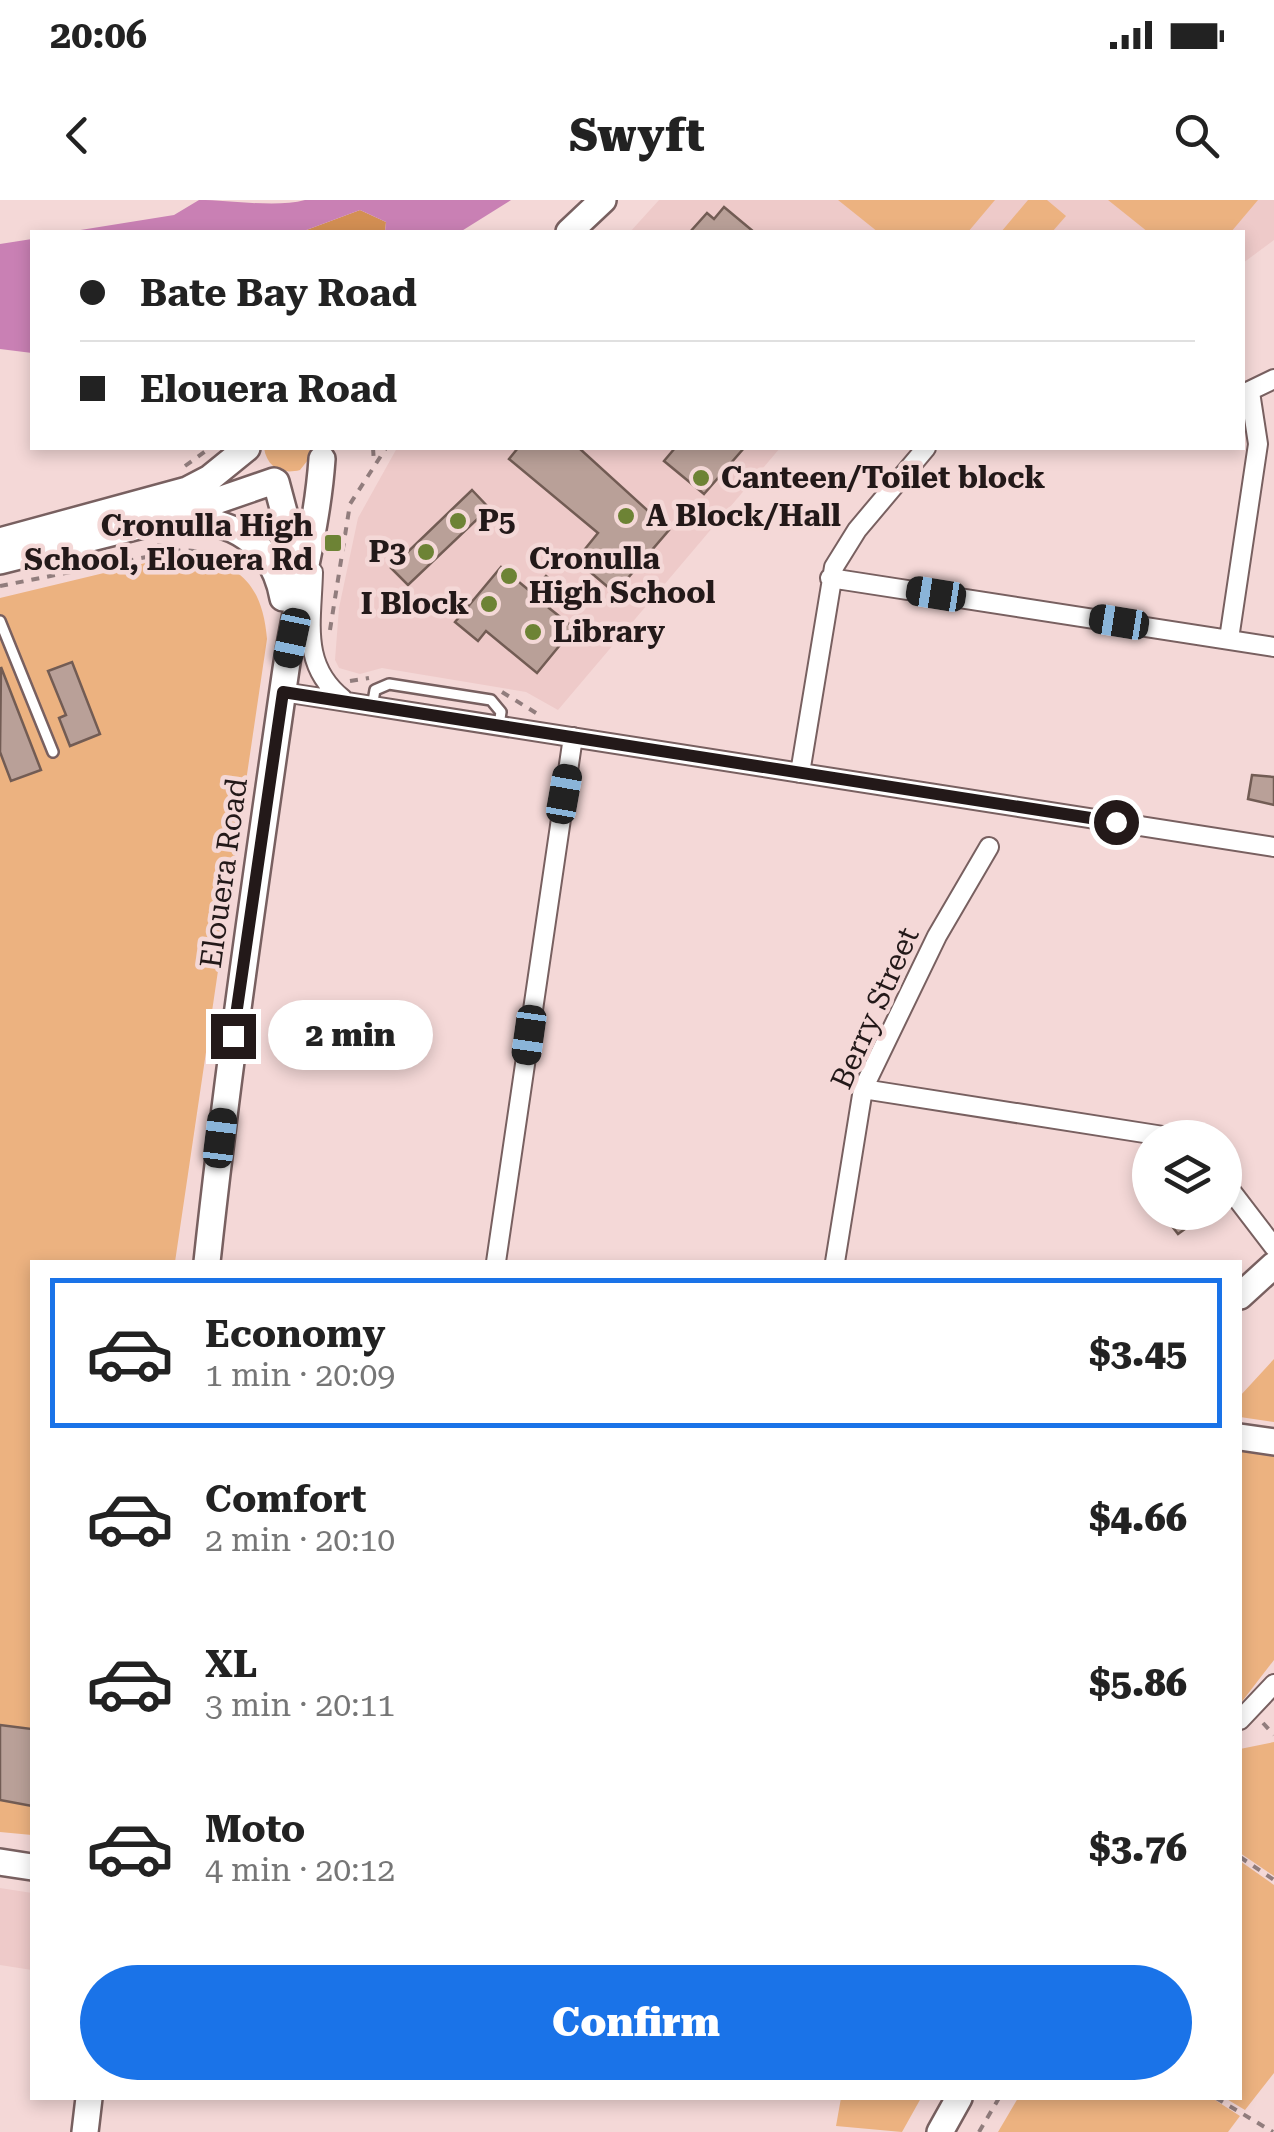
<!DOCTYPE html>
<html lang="en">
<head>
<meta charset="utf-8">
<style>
  body { margin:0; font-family:"Roboto Serif",serif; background:#f6f6f6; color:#222; height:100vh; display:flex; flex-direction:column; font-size:38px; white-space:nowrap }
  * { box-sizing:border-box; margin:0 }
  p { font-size:32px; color:#767676 }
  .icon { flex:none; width:55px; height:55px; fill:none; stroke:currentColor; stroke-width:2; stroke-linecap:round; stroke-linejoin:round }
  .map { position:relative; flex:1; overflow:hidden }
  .side { position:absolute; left:30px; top:1060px; width:1212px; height:840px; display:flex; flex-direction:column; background:#fff; border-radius:0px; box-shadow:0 5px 15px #0003 }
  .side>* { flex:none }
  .banner { position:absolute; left:30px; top:30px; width:1215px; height:220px; border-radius:0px; box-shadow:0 5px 15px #0003; display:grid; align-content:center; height:220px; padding:0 50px; background:#fff }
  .controls { position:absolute; left:1132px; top:920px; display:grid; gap:20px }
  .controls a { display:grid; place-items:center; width:110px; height:110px; border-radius:50%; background:#fff; box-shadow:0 5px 15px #0003; font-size:50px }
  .end { position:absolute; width:45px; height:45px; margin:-22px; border:12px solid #231919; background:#fff; box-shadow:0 0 0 5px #fff }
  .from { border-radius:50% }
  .bubble { position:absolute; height:70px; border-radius:35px; background:#fff; box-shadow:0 5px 15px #0003; font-size:32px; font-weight:800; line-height:70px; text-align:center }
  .car { position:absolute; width:30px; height:60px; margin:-30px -15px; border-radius:12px; box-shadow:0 0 8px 2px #0007; background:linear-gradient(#222 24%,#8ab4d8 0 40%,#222 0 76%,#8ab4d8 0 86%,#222 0) }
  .banner b { display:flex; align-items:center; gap:35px; height:95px; font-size:38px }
  .banner b+b { border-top:2px solid #e0e0e0 }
  .banner i { width:25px; height:25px; background:#222 }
  ul { padding:18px 0 0; list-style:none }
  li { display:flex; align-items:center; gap:30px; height:150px; margin:0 20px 15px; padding:0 30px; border:5px solid transparent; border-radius:0px }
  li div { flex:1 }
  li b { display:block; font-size:38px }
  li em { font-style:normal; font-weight:800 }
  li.selected { border-color:#1a73e8 }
  li>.icon { width:90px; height:90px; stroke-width:1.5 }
  .cta { display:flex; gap:20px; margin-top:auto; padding:20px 50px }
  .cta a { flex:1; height:115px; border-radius:60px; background:#1a73e8; color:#fff; font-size:40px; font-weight:800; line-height:115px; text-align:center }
  .status { display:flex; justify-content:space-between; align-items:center; height:70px; padding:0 50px; background:#fff; direction:ltr }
  .status svg { height:28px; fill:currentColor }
  header { display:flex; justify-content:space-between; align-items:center; height:130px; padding:0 50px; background:#fff; font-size:45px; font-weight:800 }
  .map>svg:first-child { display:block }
</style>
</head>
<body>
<div class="status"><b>20:06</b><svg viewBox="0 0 49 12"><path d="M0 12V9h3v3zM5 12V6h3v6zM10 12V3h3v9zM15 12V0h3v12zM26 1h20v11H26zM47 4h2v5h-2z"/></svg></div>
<header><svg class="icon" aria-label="back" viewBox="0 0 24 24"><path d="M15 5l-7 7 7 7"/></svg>Swyft<svg class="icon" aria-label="search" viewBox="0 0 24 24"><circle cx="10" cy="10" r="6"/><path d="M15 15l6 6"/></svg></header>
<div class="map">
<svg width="1274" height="1932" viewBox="0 0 1274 1932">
  <rect width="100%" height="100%" fill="#f4d8d7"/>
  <path fill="#eecac9" d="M659 0H1274V40L1243 63 1242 32H630Z
    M397 248H780L558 510 526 492 382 468 360 474 339 468 335 460 339 408 358 318Z
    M0 1688 32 1693V1770L0 1765Z"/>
  <path fill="#ecb280" d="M838 0H995L968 32H878Z
    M1028 0H1047L1066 16 1052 32H1001Z
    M1108 0H1258L1231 32H1148Z
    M264 248H315V251L300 270C281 275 267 267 264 248Z
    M197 357C245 366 263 391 267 439L175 1062H32V1635L0 1632V398L158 360Z
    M1274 1159V1222L1240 1217V1196Z
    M1240 1248 1274 1253V1460L1240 1504Z
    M1274 1542V1676L1240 1653V1549Z
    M1240 1661 1274 1685V1873L1245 1910 1225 1898H1240Z
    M841 1898H921L902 1932 836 1926Z
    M1018 1898H1212L1240 1916 1228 1932H998Z"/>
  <path fill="#d38f53" d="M360 10 386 22 385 32H301Z"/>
  <path fill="#c980b4" d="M199 0C231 0 276 8 305 0H511L460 32H385L386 22 360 10 301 32H68L174 15Z
    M32 39V153L0 149V44Z"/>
  <path fill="#b9a098" stroke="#725c54" stroke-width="2.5" d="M724 7 754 32H690L707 13 714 19Z
    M518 248H579L669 330 615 393 576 360 598 333 509 259Z
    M675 248H744L704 294 664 261Z
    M472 290 489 308 408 385 391 368Z
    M501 367 531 392 546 376 564 391 549 408 574 428 537 473 486 431 478 441 455 422Z
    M72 462 100 534 70 546 59 518 66 515 48 471Z
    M1 467 41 570 11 581 0 552Z
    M1252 575 1274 577V605L1248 599Z
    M1161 1012H1190L1196 1021 1178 1034Z
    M0 1525 32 1529V1606L0 1600Z"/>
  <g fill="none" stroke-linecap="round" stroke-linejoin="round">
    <g stroke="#786060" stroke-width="14">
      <path id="lane" d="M0 421 53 552
        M372 507 375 490 389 484 491 500 501 512 499 525"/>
    </g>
    <g stroke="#786060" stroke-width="22">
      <path id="street" d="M1243 194 1274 179
        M313 372C312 421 300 465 343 499
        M830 378 1274 447
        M1229 439 1258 244 1250 192
        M283 492 1274 647
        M800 573 834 367 857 330 926 248
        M863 889 1176 938
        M1225 983 1274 1047
        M496 1062 573 537
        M835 1062 863 889 937 736 989 647
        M1240 1520 1274 1484"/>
    </g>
    <g stroke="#786060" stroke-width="30">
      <path id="secondary" d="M569 32 603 0
        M276 282 291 338 290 388
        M175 320C230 317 273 342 283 398
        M0 341 187 290 210 278 247 248
        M0 361 155 322 274 281
        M207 1062C228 866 257 671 285 476 295 403 317 333 322 259
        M1240 1096 1274 1065
        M1240 1237 1274 1242
        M0 1662 32 1667
        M85 1932 89 1898
        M940 1932 959 1898"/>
    </g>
    <path stroke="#917d7d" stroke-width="4" stroke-dasharray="8 8" stroke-linecap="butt" d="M373 248 374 263
      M185 266 210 248
      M157 345 177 349
      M0 386 182 350 214 353 248 369
      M330 430 350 304 386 248
      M350 481 369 478
      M502 492 536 513
      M1263 1523 1274 1535
      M1240 1657 1274 1680
      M1216 1898 1273 1932
      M979 1932 999 1898"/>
    <use href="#lane" stroke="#fff" stroke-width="9"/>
    <use href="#street" stroke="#fff" stroke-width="18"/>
    <use href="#secondary" stroke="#fff" stroke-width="25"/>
  </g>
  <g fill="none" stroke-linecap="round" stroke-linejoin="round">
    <path stroke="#231919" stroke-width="12" d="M233 836 283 492 1116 622"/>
  </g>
  <g fill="#6d8335" stroke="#f4d8d7" stroke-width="4">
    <circle cx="701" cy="278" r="10"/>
    <circle cx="626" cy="316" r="10"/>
    <circle cx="458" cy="321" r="10"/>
    <rect x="323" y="333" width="20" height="20" rx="5"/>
    <circle cx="426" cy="352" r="10"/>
    <circle cx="509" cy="376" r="10"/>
    <circle cx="489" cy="404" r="10"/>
    <circle cx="533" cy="432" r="10"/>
  </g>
  <g text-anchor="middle" stroke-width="9" stroke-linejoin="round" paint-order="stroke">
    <g font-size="30" font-weight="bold" fill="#231919" stroke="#f4d8d7" text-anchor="start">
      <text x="721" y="288">Canteen/Toilet block</text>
      <text x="646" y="326">A Block/Hall</text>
      <text x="478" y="331">P5</text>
      <text x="313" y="336" text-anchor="end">Cronulla High<tspan x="313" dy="34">School, Elouera Rd</tspan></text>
      <text x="406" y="362" text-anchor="end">P3</text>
      <text x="529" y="369">Cronulla<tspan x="529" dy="34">High School</tspan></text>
      <text x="469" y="414" text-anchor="end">I Block</text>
      <text x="553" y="442">Library</text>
    </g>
    <g font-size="30" fill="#231919" stroke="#f4d8d7">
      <text transform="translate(224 673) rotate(-82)" y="10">Elouera Road</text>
      <text transform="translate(875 808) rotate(-66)" y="10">Berry Street</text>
    </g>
  </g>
</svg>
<div class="controls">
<a><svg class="icon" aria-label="layers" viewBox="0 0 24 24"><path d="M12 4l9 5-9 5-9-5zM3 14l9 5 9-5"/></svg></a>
</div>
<i class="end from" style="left:1116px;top:622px"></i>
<i class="end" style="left:233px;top:836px"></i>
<div class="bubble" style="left:268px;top:800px;width:165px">2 min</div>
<i class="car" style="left:936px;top:394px;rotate:279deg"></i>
<i class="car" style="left:1119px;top:422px;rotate:279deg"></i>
<i class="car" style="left:292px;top:438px;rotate:192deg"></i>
<i class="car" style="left:564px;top:594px;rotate:10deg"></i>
<i class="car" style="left:529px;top:835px;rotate:188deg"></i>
<i class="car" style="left:220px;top:938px;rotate:7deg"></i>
<div class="banner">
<b><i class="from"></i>Bate Bay Road</b>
<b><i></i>Elouera Road</b>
</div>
<section class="side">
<ul>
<li class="selected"><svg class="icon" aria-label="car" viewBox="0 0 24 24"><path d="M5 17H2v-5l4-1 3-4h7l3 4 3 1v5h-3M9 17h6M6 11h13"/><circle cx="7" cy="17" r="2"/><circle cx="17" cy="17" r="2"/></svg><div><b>Economy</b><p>1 min · 20:09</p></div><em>$3.45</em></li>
<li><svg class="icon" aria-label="car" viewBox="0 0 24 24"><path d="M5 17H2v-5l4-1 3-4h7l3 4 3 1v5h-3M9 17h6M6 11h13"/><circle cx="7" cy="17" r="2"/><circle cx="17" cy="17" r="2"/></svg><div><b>Comfort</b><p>2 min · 20:10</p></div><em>$4.66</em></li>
<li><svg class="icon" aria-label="car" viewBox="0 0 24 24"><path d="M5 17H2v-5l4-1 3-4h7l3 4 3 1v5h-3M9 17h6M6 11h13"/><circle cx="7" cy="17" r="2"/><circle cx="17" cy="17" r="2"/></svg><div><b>XL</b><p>3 min · 20:11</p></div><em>$5.86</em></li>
<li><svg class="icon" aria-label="car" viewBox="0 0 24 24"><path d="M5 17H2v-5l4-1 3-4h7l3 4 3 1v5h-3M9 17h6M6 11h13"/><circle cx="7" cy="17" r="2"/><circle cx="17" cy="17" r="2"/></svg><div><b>Moto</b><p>4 min · 20:12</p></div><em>$3.76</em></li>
</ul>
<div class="cta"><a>Confirm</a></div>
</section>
</div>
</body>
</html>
